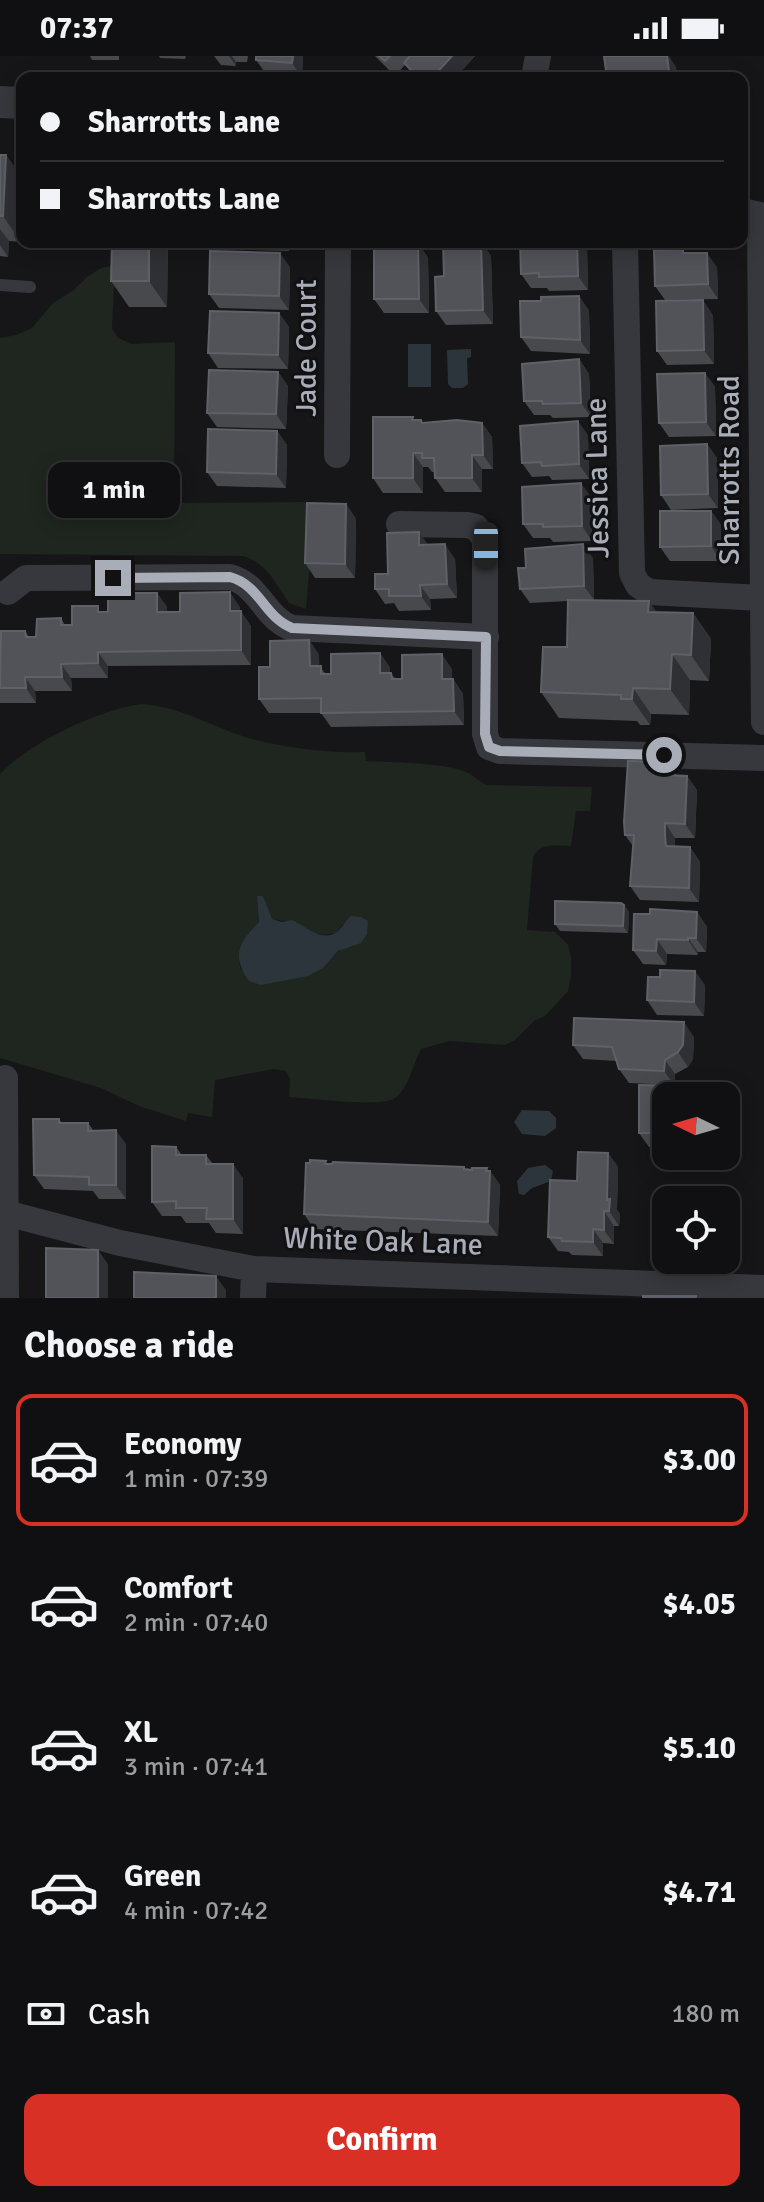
<!DOCTYPE html>
<html lang="en">
<head>
<meta charset="utf-8">
<style>
  body { margin:0; font-family:Signika,sans-serif; background:#1e1e20; color:#f1f3f6; height:100vh; display:flex; flex-direction:column; font-size:30px; white-space:nowrap }
  * { box-sizing:border-box; margin:0 }
  p { font-size:26px; color:#9c9d9f }
  .icon { flex:none; width:44px; height:44px; fill:none; stroke:currentColor; stroke-width:2; stroke-linecap:round; stroke-linejoin:round }
  .map { position:relative; height:1242px; overflow:hidden }
  .sheet { display:flex; flex-direction:column; background:#101012; flex:1 }
  .sheet>* { flex:none }
  .top-card { position:absolute; left:16px; top:16px; width:732px; height:176px; border-radius:16px; box-shadow:0 4px 20px #0003,0 0 0 2px #303032; display:grid; align-content:center; height:176px; padding:0 24px; background:#101012 }
  .needle { width:52px; rotate:275deg }
  .controls { position:absolute; left:652px; top:1026px; display:grid; gap:16px }
  .controls a { display:grid; place-items:center; width:88px; height:88px; border-radius:16px; background:#101012; box-shadow:0 4px 20px #0003,0 0 0 2px #303032; font-size:40px }
  .end { position:absolute; width:36px; height:36px; margin:-18px; border:10px solid #a8adb8; background:#111; box-shadow:0 0 0 4px #111 }
  .from { border-radius:50% }
  .bubble { position:absolute; height:56px; border-radius:16px; background:#101012; box-shadow:0 4px 20px #0003,0 0 0 2px #303032; font-size:26px; font-weight:700; line-height:56px; text-align:center }
  .car { position:absolute; width:24px; height:48px; margin:-24px -12px; border-radius:10px; box-shadow:0 0 6px 2px #0007; background:linear-gradient(#222 24%,#8ab4d8 0 40%,#222 0 76%,#8ab4d8 0 86%,#222 0) }
  .top-card b { display:flex; align-items:center; gap:28px; height:76px; font-size:30px }
  .top-card b+b { border-top:2px solid #303032 }
  .top-card i { width:20px; height:20px; background:#f1f3f6 }
  ul { padding:0; list-style:none }
  li { display:flex; align-items:center; gap:24px; height:132px; margin:0 16px 12px; padding:0 8px; border:4px solid transparent; border-radius:16px }
  li div { flex:1 }
  li b { display:block; font-size:30px }
  li em { font-style:normal; font-weight:700 }
  li.on { border-color:#d93025 }
  li>.icon { width:72px; height:72px; stroke-width:1.5 }
  h2 { padding:0 24px; font-size:36px; line-height:96px }
  .pay { display:flex; align-items:center; gap:20px; height:88px; padding:0 24px; font-size:30px }
  .pay p { margin-inline-start:auto }
  .action { display:flex; gap:16px; margin-top:auto; padding:16px 24px }
  .action a { flex:1; height:92px; border-radius:16px; background:#d93025; color:#fff; font-size:32px; font-weight:700; line-height:92px; text-align:center }
  .status { display:flex; justify-content:space-between; align-items:center; height:56px; padding:0 40px; background:#101012; direction:ltr }
  .status svg { height:22px; fill:currentColor }
  .map>svg:first-child { display:block }
</style>
</head>
<body>
<div class="status"><b>07:37</b><svg viewBox="0 0 49 12"><path d="M0 12V9h3v3zM5 12V6h3v6zM10 12V3h3v9zM15 12V0h3v12zM26 1h20v11H26zM47 4h2v5h-2z"/></svg></div>
<div class="map">
<svg width="764" height="1242" viewBox="0 0 764 1242">
  <rect width="100%" height="100%" fill="#161618"/>
  <path fill="#1e261f" fill-rule="evenodd" d="M115 209 112 272 118 282 132 288 175 286 174 447 306 446 311 491 306 553 289 547C275 527 268 508 243 500L0 498V282L16 279 32 272 53 247 74 234 87 221 101 212Z
    M141 648C183 650 220 676 260 685 294 693 330 697 365 696L366 705C387 706 448 707 466 716 474 719 479 726 487 729L592 731 590 755H576L571 790C556 790 541 786 533 801L527 874 555 876 568 889 571 901V920L568 935 545 960 534 965 515 984 505 989 449 985 421 993C413 1008 409 1032 395 1042 382 1052 309 1042 289 1041L290 1023 286 1015 274 1013 215 1024 212 1061 188 1057 186 1065 139 1050 101 1032 0 1002V718C30 686 99 654 141 648ZM257 840 271 863 298 867 307 875 322 879 336 877 343 868 354 890 344 891 331 902 241 914C235 893 245 880 259 866Z"/>
  <path fill="#2c353c" d="M408 288H431V331H408Z
    M471 293V301L467 302 468 328 463 332H452L448 328 447 294Z
    M257 840H263L272 863 282 866 292 864C305 869 320 887 337 876 341 873 346 864 351 860L361 861 368 865 367 878 361 887 338 895 323 912 308 920 261 929 249 925C231 900 239 886 259 866Z
    M522 1054 549 1055 556 1062V1072L545 1080 522 1078 514 1066Z
    M545 1109 553 1115 551 1125 532 1132 524 1139 519 1138 517 1125 528 1112Z"/>
  <g fill="none" stroke-linecap="round" stroke-linejoin="round">
    <path stroke="#37383d" stroke-width="12" d="M0 229 30 231"/>
    <path stroke="#37383d" stroke-width="26" d="M534 22 538 0
      M760 162 764 666
      M625 186 632 517 638 529 649 536 761 542
      M337 399 338 186
      M399 468 467 469 476 471 485 483V678L489 691 500 695 764 702
      M8 536 26 522 230 521C260 529 264 562 292 572L486 581
      M5 1022 6 1242
      M6 1157 120 1187 254 1213 764 1232
      M253 1242 254 1213"/>
    <path stroke="#37383d" stroke-width="32" d="M0 46 22 47
      M742 158 764 163"/>
  </g>
  <path fill="#47494d" d="M90 0H119V4H92Z
    M159 0H186L185 3 160 2Z
    M214 0H248L247 6H236V10L221 9Z
    M303 0 302 21 266 18 256 4Z
    M375 0H475L455 22H415L405 9 395 20Z
    M0 99H6L22 122 21 186 9 185 8 201 0 200Z
    M168 186 167 251H129L111 225Z
    M215 186H290L289 195 220 193Z
    M481 186 491 200 493 268 446 269 436 255 444 220Z
    M520 186H583L587 191 588 234 549 235 547 232H531L521 218Z
    M418 187 428 202 429 257H384L374 243Z
    M686 197 717 211 718 243 665 244 655 230Z
    M290 211 289 254 219 252 209 238Z
    M579 240 589 255 590 298 531 295 521 281 541 245Z
    M279 257 289 271 288 313 218 312 208 297Z
    M713 259 714 308 667 309 657 295Z
    M579 303 589 318 591 361 553 362 550 359H534L524 345Z
    M278 316 288 330 286 373 217 371 207 357Z
    M705 317 715 331 716 380 669 381 659 367Z
    M414 364 424 367H482L492 381 493 413H482V436H445L435 422 434 416H432L428 411H423V437H383L373 422Z
    M277 375 287 389 286 432 217 430 207 416Z
    M588 379 589 423 552 424 549 420 532 421 522 407Z
    M707 388 717 402 718 452 671 454 661 439Z
    M591 441 592 485 553 486 550 482H533L523 468Z
    M346 448 356 463 355 522H315L305 507Z
    M711 455 721 469V505H670L660 491Z
    M427 489 455 503 457 542 430 543 431 554 399 555 394 547 385 548 375 533Z
    M593 502 594 544 649 545 656 556 693 557 711 583 709 625 690 624 689 659 651 658 650 669H640L637 665 559 662 541 636 567 591 568 545 530 547 520 533Z
    M157 537 167 551V556L240 551V555L251 570V609L108 610V622H71L72 635H35L36 647H0V594L25 575 29 581H36L61 562 65 569H72L102 556H108Z
    M309 584 319 599V610L326 618H331L380 597 390 612V617L396 623H402L452 613V623H453L463 638 464 669 331 671 321 657H269L259 643 270 611Z
    M677 720H687L697 734 695 782H675V791H690L700 806 699 846 640 844 630 830 633 790 625 779Z
    M624 849 629 856 628 877 560 875 555 868Z
    M697 856 707 871 706 896H698V899L667 898 666 909 643 908 633 894 650 858Z
    M705 929 704 960 657 959 647 944Z
    M694 981 693 1003 688 1011 675 1018 674 1029 629 1027 619 1013 617 1005 583 1003 573 989Z
    M666 1040V1092L649 1091 639 1077Z
    M59 1063 62 1067H88L94 1075 126 1088V1143H99L93 1135 44 1133 34 1119Z
    M176 1091 182 1099H206L213 1108 243 1122V1178L216 1177 209 1167H186L181 1160H162L152 1146Z
    M608 1097 618 1111 617 1154 620 1158 619 1170H614V1188L603 1187V1200L572 1199 569 1196 558 1195 548 1181 577 1125Z
    M328 1108 490 1115 500 1129 498 1180 314 1173 304 1158Z"/>
  <path fill="#2f3033" d="M229 0H232L236 6V10Z
    M293 0H303L302 21 292 7Z
    M452 0H475L455 22H432Z
    M661 0H669L676 11 678 22H670Z
    M6 99 22 122 21 186 3 160Z
    M0 173 9 185 8 201 0 189Z
    M149 186H168L167 251 149 225Z
    M283 186H290L289 195Z
    M481 186 491 200 493 268 483 254Z
    M577 186H583L587 191 588 234 578 220Z
    M418 187 428 202 429 257 419 243Z
    M280 197 290 211 289 254 279 240Z
    M707 197 717 211 718 243 708 228Z
    M579 240 589 255 590 298 580 284Z
    M703 244 713 259 714 308 704 294Z
    M279 257 289 271 288 313 278 299Z
    M579 303 589 318 591 361 581 347Z
    M278 316 288 330 286 373 276 358Z
    M705 317 715 331 716 380 706 366Z
    M578 365 588 379 589 423 579 408Z
    M482 367 492 381 493 413 483 399Z
    M277 375 287 389 286 432 276 418Z
    M707 388 717 402 718 452 708 438Z
    M413 397 423 411V437L413 422Z
    M472 399 482 413V436L472 422Z
    M581 427 591 441 592 485 582 470Z
    M346 448 356 463 355 522 345 508Z
    M711 455 721 469V505L711 490Z
    M419 476 429 490 419 489Z
    M445 488 455 503 457 542 447 528Z
    M583 488 593 502 594 544 584 530Z
    M420 529 430 543 431 554 421 540Z
    M230 536 240 551V570L230 555Z
    M157 537 167 551V570L157 556Z
    M649 545 667 571 648 556Z
    M241 555 251 570V609L241 594Z
    M693 557 711 583 709 625 691 599Z
    M309 584 319 599 320 625 310 610Z
    M98 596 108 610V622L98 607Z
    M380 597 390 612V631L380 617Z
    M442 598 452 613V638L442 623Z
    M672 598 690 624 689 659 670 633Z
    M61 608 71 622 72 635 62 621Z
    M25 621 35 635 36 647 26 632Z
    M453 623 463 638 464 669 454 655Z
    M633 632 651 658 650 669 632 643Z
    M668 706 678 721 667 719Z
    M687 720 697 734 695 782 685 768Z
    M665 767 675 782V795L666 790Z
    M690 791 700 806 699 846 689 832Z
    M624 849 629 856 628 877 623 870Z
    M697 856 707 871 706 896 696 882Z
    M688 882 698 896V899L688 884Z
    M657 883 667 898 666 909 656 895Z
    M695 915 705 929 704 960 694 946Z
    M684 966 694 981 693 1003 688 1011 678 996Z
    M665 1004 675 1018 674 1029 664 1015Z
    M703 1030 710 1040H703Z
    M116 1074 126 1088V1143L116 1129Z
    M608 1097 618 1111 617 1154 620 1158 619 1170 609 1155 607 1144Z
    M233 1108 243 1122V1178L233 1163Z
    M487 1112 490 1117V1115L500 1129 498 1180 488 1166Z
    M604 1155 614 1170V1188L604 1174Z
    M593 1173 603 1187V1200L593 1186Z
    M98 1194 108 1208V1242H98Z
    M216 1220 226 1234V1242H216Z"/>
  <path fill="#525359" stroke="#5f6168" stroke-width="2" d="M256 0H293L292 7 256 4Z
    M379 0H390L385 5Z
    M410 0H452L432 22H420L404 7Z
    M604 0H667L670 22H607Z
    M0 99H6L3 160H0Z
    M112 186H149V225H111Z
    M481 186 483 254 436 255 435 221 444 220 443 187Z
    M520 186H577L578 220 539 221V217L521 218Z
    M374 187H418L419 243H374Z
    M683 193V197H707L708 228 655 230 654 194Z
    M210 195 280 197 279 240 209 238Z
    M579 240 580 284 521 281 520 245H541V241Z
    M703 244 704 294 657 295 656 245Z
    M210 255 279 257 278 299 208 297Z
    M579 303 581 347 543 348 542 345H524L522 308Z
    M209 314 278 316 276 358 207 357Z
    M705 317 706 366 659 367 657 318Z
    M373 361H413L412 364H421L422 367 457 364 482 367 483 399H472V422H435L434 402H422V397H413V422H373Z
    M578 365 579 408 542 410 541 406 522 407 520 370Z
    M208 373 277 375 276 418 207 416Z
    M707 388 708 438 661 439 660 390Z
    M581 427 582 470 543 471V468H523L522 431Z
    M307 447 346 448 345 508 305 507Z
    M660 455H711V490L660 491Z
    M419 476V489L445 488 447 528 420 529 421 540H389V533H375V518H388L387 477Z
    M583 488 584 530 520 533 518 512H526L525 493Z
    M230 536V555H241V594L98 596V607L61 608 62 621H25L26 632H0L1 575H25L26 581H36L37 563 61 562V569H72V550H98V556H108V537H157V556H180V537Z
    M568 544 649 545 648 556 693 557 691 599 672 598 670 633 633 632 632 643H621V639L541 636 543 591H567Z
    M309 584 310 610H321V618H331V598L380 597V617H391L392 623H402V599L442 598V623H453L454 655 321 657V642L259 643V611H270V585Z
    M628 705 668 706 667 719 687 720 685 768 665 767V780L666 790 690 791 689 832 630 830 634 779H625L624 766Z
    M555 845 621 847 624 849 623 870 555 868Z
    M650 853 697 856 696 882H688V884L657 883 656 895 633 894 634 858H650Z
    M660 914 695 915 694 946 647 944 648 921H660Z
    M574 962 684 966 683 989 678 996 665 1004 664 1015 619 1013 612 991 573 989Z
    M639 1029 703 1030V1040H666V1077H639Z
    M33 1063H59V1067H88V1075L116 1074V1129H89V1121L34 1119Z
    M152 1090 176 1091V1099H206V1108H233V1163H206L207 1152H176V1145L152 1146Z
    M578 1096 608 1097 607 1144 610 1143 609 1155H604V1174L593 1173V1186L562 1185 561 1182 548 1181 550 1124 577 1125Z
    M310 1104 326 1105 325 1108H332L333 1106 464 1111V1113L472 1114V1112H487L486 1115H490L488 1166 304 1158 306 1107H310Z
    M46 1192 98 1194V1242H46Z
    M134 1216 216 1220V1242H134Z
    M643 1240H696V1242H643Z"/>
  <g fill="none" stroke-linecap="round" stroke-linejoin="round">
    <path stroke="#a8adb8" stroke-width="10" d="M113 522 230 521C260 529 264 561 292 572L486 581 485 678 489 691 500 695 664 699"/>
  </g>
  <g text-anchor="middle" stroke-width="6" stroke-linejoin="round" paint-order="stroke">
    <g font-size="30" fill="#a8adb8" stroke="#111113">
      <text transform="translate(306 292) rotate(-90)" y="10">Jade Court</text>
      <text transform="translate(729 414) rotate(-90)" y="10">Sharrotts Road</text>
      <text transform="translate(597 422) rotate(-91)" y="10">Jessica Lane</text>
      <text transform="translate(383 1185) rotate(2)" y="10">White Oak Lane</text>
    </g>
  </g>
</svg>
<div class="controls">
<a><svg class="needle" viewBox="-14 -14 28 28"><path d="M0-13l5 13h-10z" fill="#e53935"/><path d="M0 13l5-13h-10z" fill="#9c9d9f"/></svg></a>
<a><svg class="icon" aria-label="locate" viewBox="0 0 24 24"><circle cx="12" cy="12" r="6"/><path d="M12 2v4M12 18v4M2 12h4M18 12h4"/></svg></a>
</div>
<i class="end from" style="left:664px;top:699px"></i>
<i class="end" style="left:113px;top:522px"></i>
<div class="bubble" style="left:48px;top:406px;width:132px">1 min</div>
<i class="car" style="left:486px;top:490px;rotate:180deg"></i>
<div class="top-card">
<b><i class="from"></i>Sharrotts Lane</b>
<b><i></i>Sharrotts Lane</b>
</div>
</div>
<section class="sheet">
<h2>Choose a ride</h2>
<ul>
<li class="on"><svg class="icon" aria-label="car" viewBox="0 0 24 24"><path d="M5 17H2v-5l4-1 3-4h7l3 4 3 1v5h-3M9 17h6M6 11h13"/><circle cx="7" cy="17" r="2"/><circle cx="17" cy="17" r="2"/></svg><div><b>Economy</b><p>1 min · 07:39</p></div><em>$3.00</em></li>
<li><svg class="icon" aria-label="car" viewBox="0 0 24 24"><path d="M5 17H2v-5l4-1 3-4h7l3 4 3 1v5h-3M9 17h6M6 11h13"/><circle cx="7" cy="17" r="2"/><circle cx="17" cy="17" r="2"/></svg><div><b>Comfort</b><p>2 min · 07:40</p></div><em>$4.05</em></li>
<li><svg class="icon" aria-label="car" viewBox="0 0 24 24"><path d="M5 17H2v-5l4-1 3-4h7l3 4 3 1v5h-3M9 17h6M6 11h13"/><circle cx="7" cy="17" r="2"/><circle cx="17" cy="17" r="2"/></svg><div><b>XL</b><p>3 min · 07:41</p></div><em>$5.10</em></li>
<li><svg class="icon" aria-label="car" viewBox="0 0 24 24"><path d="M5 17H2v-5l4-1 3-4h7l3 4 3 1v5h-3M9 17h6M6 11h13"/><circle cx="7" cy="17" r="2"/><circle cx="17" cy="17" r="2"/></svg><div><b>Green</b><p>4 min · 07:42</p></div><em>$4.71</em></li>
</ul>
<div class="pay"><svg class="icon" aria-label="cash" viewBox="0 0 24 24"><path d="M3 7h18v10H3z"/><circle cx="12" cy="12" r="2"/></svg>Cash<p>180 m</p></div>
<div class="action"><a>Confirm</a></div>
</section>
</body>
</html>
